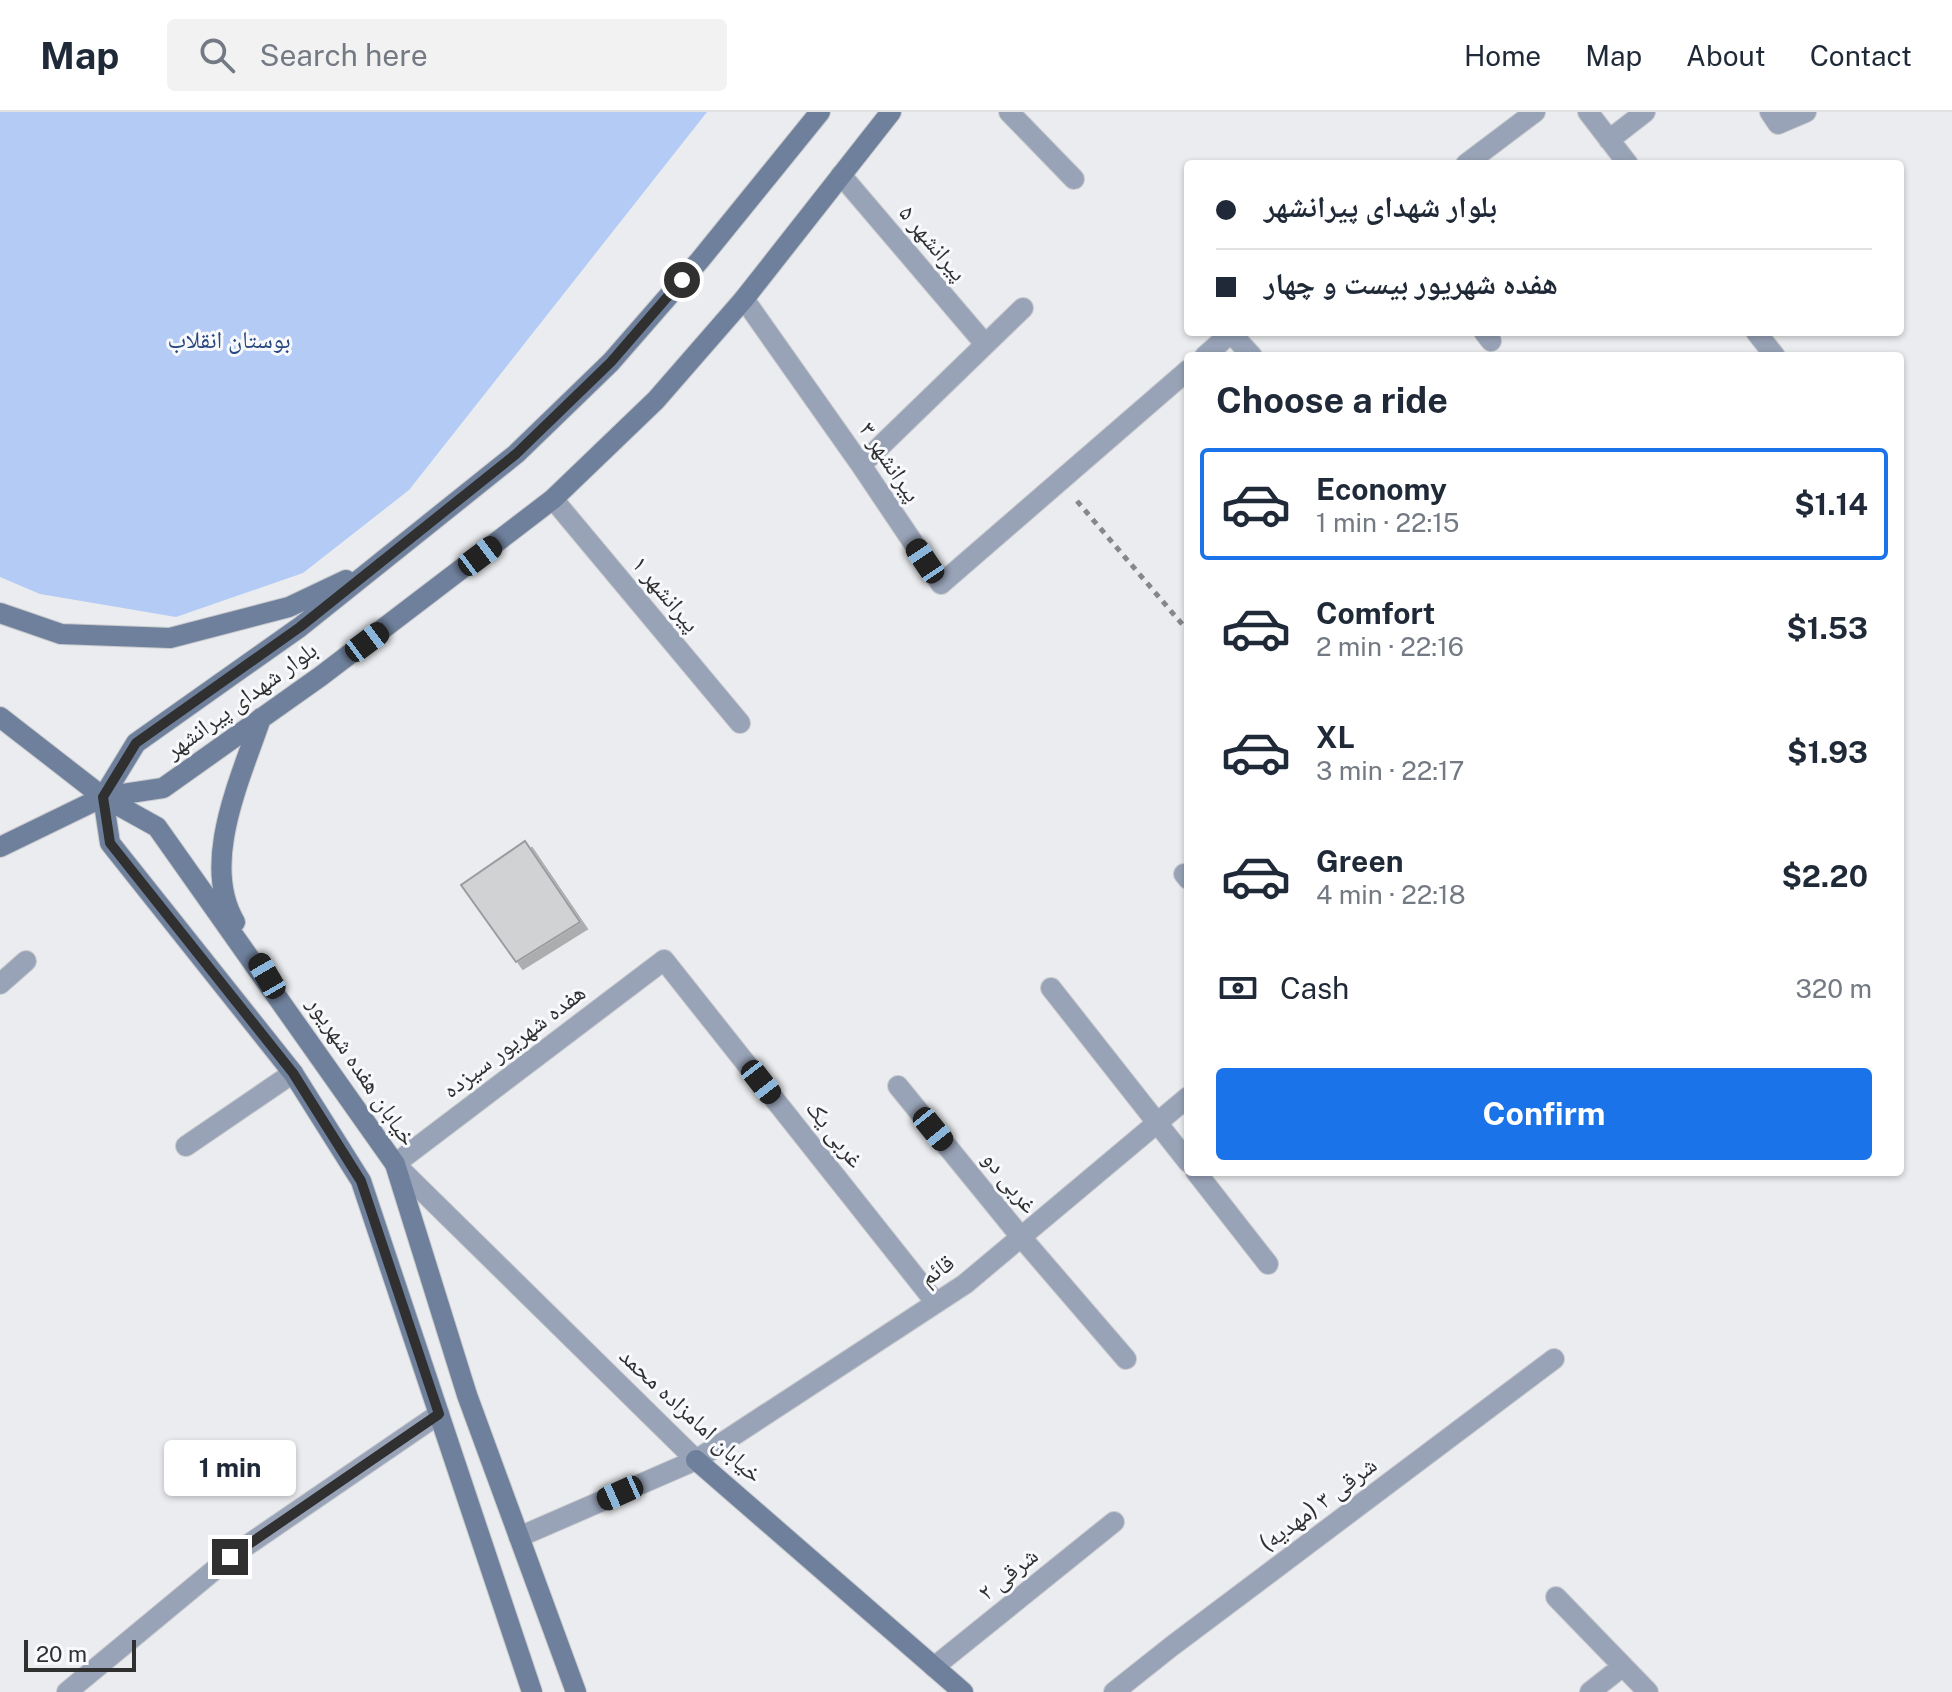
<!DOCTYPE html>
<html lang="en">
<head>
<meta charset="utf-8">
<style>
  body { margin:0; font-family:"Public Sans","Noto Naskh Arabic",sans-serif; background:#f2f2f3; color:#1f2937; height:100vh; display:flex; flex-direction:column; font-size:30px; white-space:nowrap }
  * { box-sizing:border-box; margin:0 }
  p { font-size:26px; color:#747a83 }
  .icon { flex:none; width:44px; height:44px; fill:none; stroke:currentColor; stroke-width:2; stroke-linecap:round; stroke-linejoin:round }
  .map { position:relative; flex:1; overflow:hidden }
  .sheet { position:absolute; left:1184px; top:240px; width:720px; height:824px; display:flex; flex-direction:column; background:#fff; border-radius:8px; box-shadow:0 2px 6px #0004 }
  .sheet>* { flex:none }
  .top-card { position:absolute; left:1184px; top:48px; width:720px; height:176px; border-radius:8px; box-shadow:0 2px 6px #0004; display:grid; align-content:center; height:176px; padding:0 32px; background:#fff }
  .scale { position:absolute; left:24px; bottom:20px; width:112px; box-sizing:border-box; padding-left:8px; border:4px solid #303031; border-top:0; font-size:22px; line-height:28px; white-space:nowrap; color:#303031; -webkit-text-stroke:6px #f7f9fc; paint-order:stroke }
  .end { position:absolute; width:36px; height:36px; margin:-18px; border:10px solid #303031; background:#fff; box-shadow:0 0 0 4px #fff }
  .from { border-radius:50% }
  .bubble { position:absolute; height:56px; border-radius:8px; background:#fff; box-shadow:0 2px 6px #0004; font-size:26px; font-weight:700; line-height:56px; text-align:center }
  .car { position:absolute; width:24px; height:48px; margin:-24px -12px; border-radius:10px; box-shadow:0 0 6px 2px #0007; background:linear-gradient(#222 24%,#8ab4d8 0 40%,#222 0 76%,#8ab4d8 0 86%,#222 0) }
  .top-card b { display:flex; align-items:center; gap:28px; height:76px; font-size:30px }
  .top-card b+b { border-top:2px solid #e0e1e3 }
  .top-card i { width:20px; height:20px; background:#1f2937 }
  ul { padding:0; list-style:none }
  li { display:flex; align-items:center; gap:24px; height:112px; margin:0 16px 12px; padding:0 16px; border:4px solid transparent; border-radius:8px }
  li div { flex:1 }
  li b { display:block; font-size:30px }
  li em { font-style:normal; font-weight:700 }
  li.selected { border-color:#1a73e8 }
  li>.icon { width:72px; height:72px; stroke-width:1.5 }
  h2 { padding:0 32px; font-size:36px; line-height:96px }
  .pay { display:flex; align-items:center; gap:20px; height:88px; padding:0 32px; font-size:30px }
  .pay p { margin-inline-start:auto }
  .cta { display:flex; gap:16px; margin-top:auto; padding:16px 32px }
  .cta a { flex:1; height:92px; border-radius:8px; background:#1a73e8; color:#fff; font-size:32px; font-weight:700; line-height:92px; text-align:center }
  header { display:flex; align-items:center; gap:48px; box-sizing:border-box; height:112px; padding:0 40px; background:#fff; border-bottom:2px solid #e0e1e3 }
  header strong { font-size:38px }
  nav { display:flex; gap:44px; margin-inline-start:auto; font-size:28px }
  .search { width:560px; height:72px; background:#f2f2f3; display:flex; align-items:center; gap:20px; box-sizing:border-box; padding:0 28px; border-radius:8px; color:#747a83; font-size:30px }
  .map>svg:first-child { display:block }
</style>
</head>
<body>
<header>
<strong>Map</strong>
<div class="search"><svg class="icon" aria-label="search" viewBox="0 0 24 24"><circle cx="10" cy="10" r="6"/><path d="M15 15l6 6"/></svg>Search here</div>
<nav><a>Home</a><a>Map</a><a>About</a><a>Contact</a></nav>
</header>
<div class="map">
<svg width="1952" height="1580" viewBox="0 0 1952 1580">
  <defs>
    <filter id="shadow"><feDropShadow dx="7" dy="7" stdDeviation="0" flood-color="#0004"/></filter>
  </defs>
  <rect width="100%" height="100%" fill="#eaecef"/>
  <path fill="#b3cbf5" d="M0 0H707L409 378 303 461 176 505 40 482 0 465Z"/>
  <path fill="#d0d2d4" stroke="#9a9c9f" stroke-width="2" filter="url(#shadow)" d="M525 729 580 810 516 850 461 773Z"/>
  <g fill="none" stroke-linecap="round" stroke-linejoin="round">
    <g stroke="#c9cacd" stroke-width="22">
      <path id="street" d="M1009 0 1074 67
        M1588 0 1628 52
        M1770 0 1778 12 1806 0
        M1609 28 1645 0
        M1466 52 1535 0
        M841 63 985 232
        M744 187 861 353 941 472 1188 258
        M1484 220 1491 229
        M1756 220 1775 244
        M1231 221 1252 244
        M1205 244 1232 220
        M861 353 1023 196
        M553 387 740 611
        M1184 762 1188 767
        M0 872 26 849
        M1051 876 1188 1050
        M898 974 1021 1125 1126 1247
        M186 1034 293 961
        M1196 1060 1268 1152
        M696 1348 395 1052 664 848 936 1191
        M519 1425 696 1348 936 1191 965 1172 1188 985
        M1556 1485 1648 1580
        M934 1555 1114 1410
        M67 1580 230 1445 439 1302
        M1114 1580 1172 1534 1554 1247
        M1590 1580 1623 1554"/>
    </g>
    <g stroke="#c9cacd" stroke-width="22">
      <path id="secondary" d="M0 501 61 522 170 526 289 495 346 468
        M0 605 103 685 157 715 395 1052 467 1283 576 1580
        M103 685 110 731 293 961 361 1069 532 1580
        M103 685 136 631 300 515 516 342 611 250 700 148 820 0
        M0 735 103 685 163 676 321 564 553 387 656 288 744 187 891 0
        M235 810C200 751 241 666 261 606
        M696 1348 963 1580"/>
    </g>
    <path stroke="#878789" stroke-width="5" stroke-dasharray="6 6" stroke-linecap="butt" d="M1077 389 1188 519"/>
    <use href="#street" stroke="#98a3b7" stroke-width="20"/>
    <use href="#secondary" stroke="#6f809c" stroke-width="20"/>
  </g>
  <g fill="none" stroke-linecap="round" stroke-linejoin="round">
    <path stroke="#303031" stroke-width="10" d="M230 1445 439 1302 361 1069 293 961 110 731 103 685 136 631 300 515 516 342 611 250 682 168"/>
  </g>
  <g text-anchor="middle" stroke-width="6" stroke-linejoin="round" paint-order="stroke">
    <g font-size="24" fill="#303031" stroke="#f7f9fc">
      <text transform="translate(933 131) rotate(50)" y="8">پیرانشهر ۵</text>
      <text transform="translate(890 350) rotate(56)" y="8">پیرانشهر ۳</text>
      <text transform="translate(666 482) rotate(50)" y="8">پیرانشهر ۱</text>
      <text transform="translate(241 588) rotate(-36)" y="8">بلوار شهدای پیرانشهر</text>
      <text transform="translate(514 929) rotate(-37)" y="8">هفده شهریور سیزده</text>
      <text transform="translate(362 959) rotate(56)" y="8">خیابان هفده شهریور</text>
      <text transform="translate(835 1022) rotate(52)" y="8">غربی یک</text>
      <text transform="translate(1010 1070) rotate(51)" y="8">غربی دو</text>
      <text transform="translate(937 1158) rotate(-35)" y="8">قائم</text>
      <text transform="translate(691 1303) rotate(43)" y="8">خیابان امامزاده محمد</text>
      <text transform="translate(1318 1392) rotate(-37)" y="8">شرقی ۳ (مهدیه)</text>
      <text transform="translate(1008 1462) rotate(-39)" y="8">شرقی ۲</text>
    </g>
    <g font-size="24" fill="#27467d" stroke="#f7f9fc">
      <text x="229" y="236">بوستان انقلاب</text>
    </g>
  </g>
</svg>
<div class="scale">20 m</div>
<i class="end from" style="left:682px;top:168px"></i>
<i class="end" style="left:230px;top:1445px"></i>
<div class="bubble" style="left:164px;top:1328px;width:132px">1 min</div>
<i class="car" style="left:480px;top:444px;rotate:53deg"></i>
<i class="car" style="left:925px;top:449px;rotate:326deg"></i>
<i class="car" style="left:367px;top:530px;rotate:53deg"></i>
<i class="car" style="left:267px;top:864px;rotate:330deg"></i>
<i class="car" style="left:761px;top:970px;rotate:142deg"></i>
<i class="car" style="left:933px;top:1017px;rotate:141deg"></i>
<i class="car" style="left:620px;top:1381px;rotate:246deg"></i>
<div class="top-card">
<b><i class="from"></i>بلوار شهدای پیرانشهر</b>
<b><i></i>هفده شهریور بیست و چهار</b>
</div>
<section class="sheet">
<h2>Choose a ride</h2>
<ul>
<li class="selected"><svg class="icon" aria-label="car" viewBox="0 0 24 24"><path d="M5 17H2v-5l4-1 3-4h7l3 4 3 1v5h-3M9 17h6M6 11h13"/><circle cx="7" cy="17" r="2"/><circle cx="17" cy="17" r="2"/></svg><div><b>Economy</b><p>1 min · 22:15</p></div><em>$1.14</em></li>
<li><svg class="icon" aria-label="car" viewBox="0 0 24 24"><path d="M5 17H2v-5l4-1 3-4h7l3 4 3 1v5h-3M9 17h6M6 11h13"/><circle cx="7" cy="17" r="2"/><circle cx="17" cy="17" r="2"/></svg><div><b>Comfort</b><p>2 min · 22:16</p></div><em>$1.53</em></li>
<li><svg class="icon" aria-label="car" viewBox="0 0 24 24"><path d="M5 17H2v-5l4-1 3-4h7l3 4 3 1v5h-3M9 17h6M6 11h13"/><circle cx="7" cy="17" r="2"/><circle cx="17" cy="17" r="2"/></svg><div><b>XL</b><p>3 min · 22:17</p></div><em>$1.93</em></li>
<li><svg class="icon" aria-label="car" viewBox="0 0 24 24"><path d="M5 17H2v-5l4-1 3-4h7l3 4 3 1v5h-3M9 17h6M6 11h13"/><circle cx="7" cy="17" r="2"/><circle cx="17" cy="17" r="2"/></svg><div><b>Green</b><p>4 min · 22:18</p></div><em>$2.20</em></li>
</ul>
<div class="pay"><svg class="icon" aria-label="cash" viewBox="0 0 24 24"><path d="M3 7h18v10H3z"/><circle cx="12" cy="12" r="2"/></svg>Cash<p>320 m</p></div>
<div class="cta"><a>Confirm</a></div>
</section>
</div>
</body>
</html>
